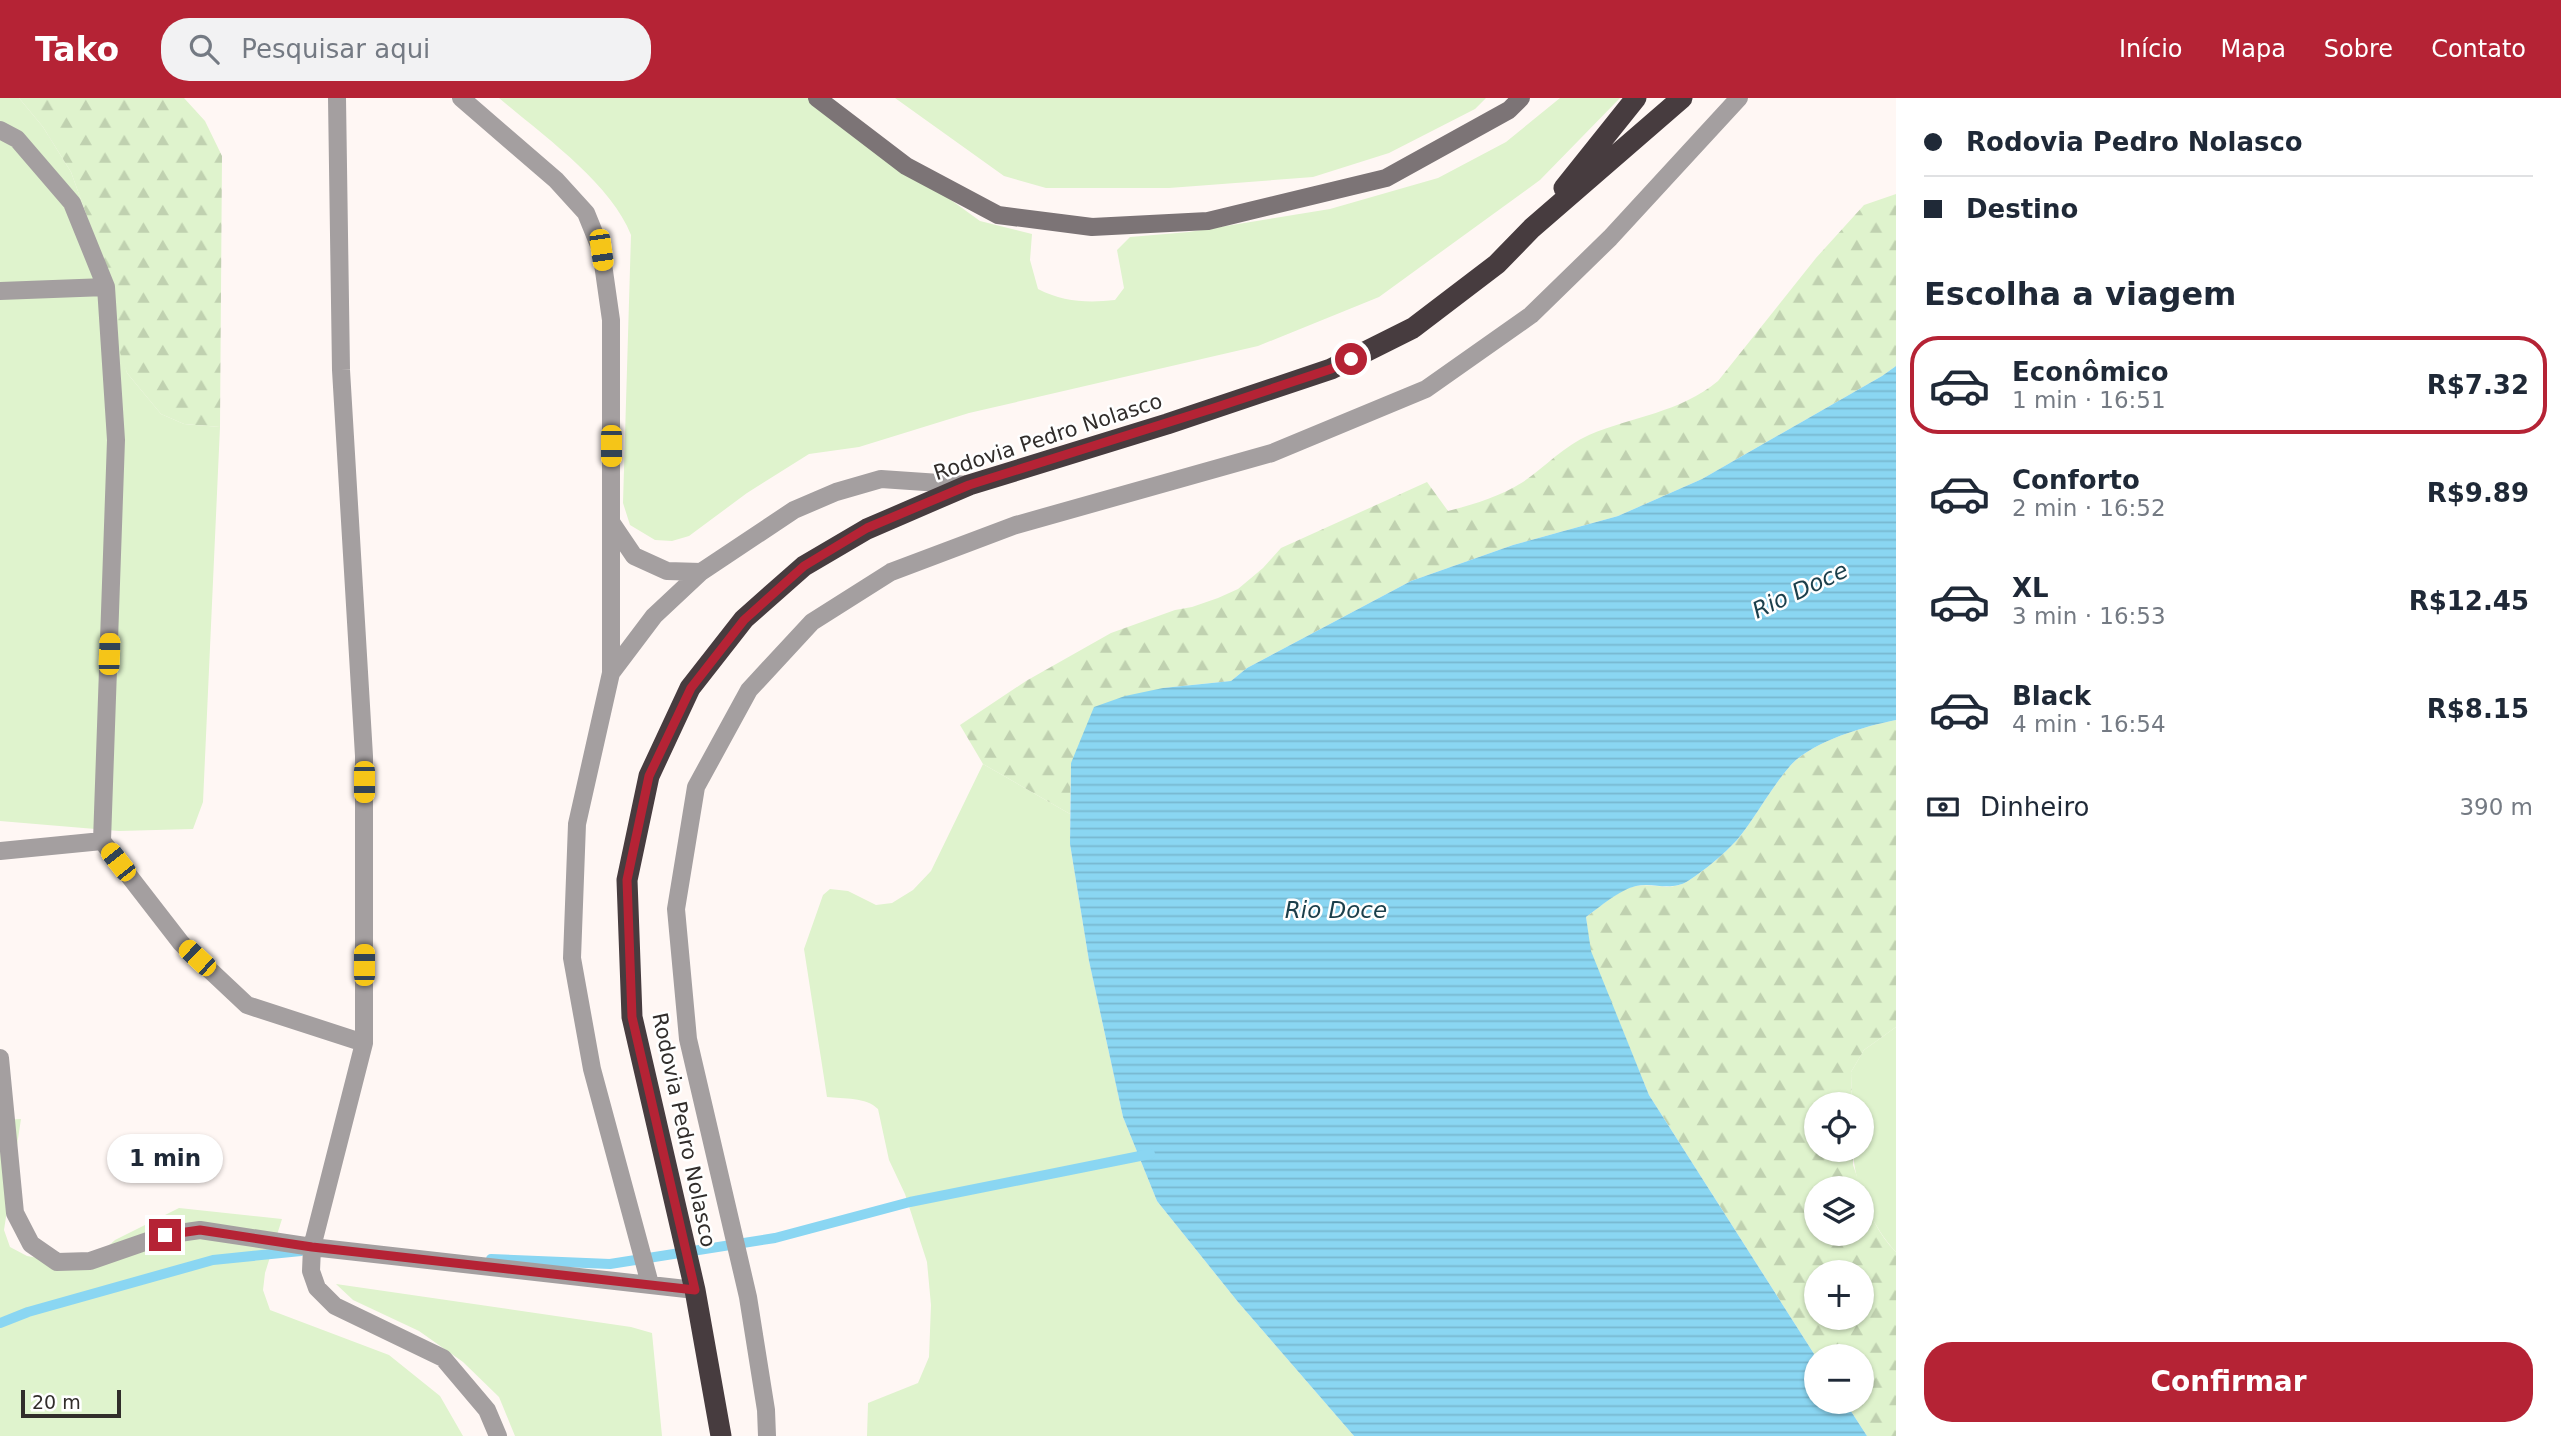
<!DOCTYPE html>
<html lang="pt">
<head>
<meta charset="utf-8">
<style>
  body { margin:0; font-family:"DejaVu Sans",sans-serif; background:#f2f2f3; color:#1f2937; height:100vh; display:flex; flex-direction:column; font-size:26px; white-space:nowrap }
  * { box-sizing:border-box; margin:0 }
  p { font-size:23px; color:#747a83 }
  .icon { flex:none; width:38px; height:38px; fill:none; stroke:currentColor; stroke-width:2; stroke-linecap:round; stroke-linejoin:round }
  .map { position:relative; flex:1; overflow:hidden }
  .sheet { display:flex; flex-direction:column; background:#fff; width:665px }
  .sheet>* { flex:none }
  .top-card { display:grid; align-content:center; height:154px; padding:0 28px; background:#fff }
  .fabs { position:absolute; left:1804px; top:994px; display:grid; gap:14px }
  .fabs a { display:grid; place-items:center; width:70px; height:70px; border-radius:50%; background:#fff; box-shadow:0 2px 5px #0004; font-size:35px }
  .scale { position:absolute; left:21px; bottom:18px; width:100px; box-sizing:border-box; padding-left:7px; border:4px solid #312d2b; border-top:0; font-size:19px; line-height:24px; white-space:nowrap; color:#312d2b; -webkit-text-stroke:5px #fff; paint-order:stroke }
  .end { position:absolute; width:32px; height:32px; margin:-16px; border:9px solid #b52335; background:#fff; box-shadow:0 0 0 4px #fff }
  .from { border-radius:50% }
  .bubble { position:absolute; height:49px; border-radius:24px; background:#fff; box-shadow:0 2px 5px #0004; font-size:23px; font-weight:600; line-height:49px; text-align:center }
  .car { position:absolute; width:21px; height:42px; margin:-21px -10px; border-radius:9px; box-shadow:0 0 5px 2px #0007; background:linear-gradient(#f5c518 24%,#345 0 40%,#f5c518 0 76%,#345 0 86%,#f5c518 0) }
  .top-card b { display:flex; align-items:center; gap:24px; height:66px; font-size:26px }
  .top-card b+b { border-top:2px solid #e0e1e3 }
  .top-card i { width:18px; height:18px; background:#1f2937 }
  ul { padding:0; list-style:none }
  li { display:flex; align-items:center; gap:21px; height:98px; margin:0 14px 10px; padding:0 14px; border:4px solid transparent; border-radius:28px }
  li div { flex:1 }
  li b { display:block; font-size:26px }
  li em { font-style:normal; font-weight:600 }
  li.on { border-color:#b52335 }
  li>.icon { width:63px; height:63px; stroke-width:1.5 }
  h2 { padding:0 28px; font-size:32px; line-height:84px }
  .pay { display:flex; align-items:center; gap:18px; height:77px; padding:0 28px; font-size:26px }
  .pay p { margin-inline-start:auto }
  .primary-button { display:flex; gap:14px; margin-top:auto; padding:14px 28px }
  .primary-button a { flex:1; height:80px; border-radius:28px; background:#b52335; color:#fff; font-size:28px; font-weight:600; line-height:80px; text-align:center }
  header { display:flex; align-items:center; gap:42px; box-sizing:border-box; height:98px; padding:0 35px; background:#b52335; color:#fff }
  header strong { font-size:33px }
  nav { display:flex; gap:38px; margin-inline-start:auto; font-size:24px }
  .search { width:490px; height:63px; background:#f2f2f3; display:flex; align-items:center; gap:18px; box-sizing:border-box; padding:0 24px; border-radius:28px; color:#747a83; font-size:26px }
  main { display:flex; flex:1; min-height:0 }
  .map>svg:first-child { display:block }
</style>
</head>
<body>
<header>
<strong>Tako</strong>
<div class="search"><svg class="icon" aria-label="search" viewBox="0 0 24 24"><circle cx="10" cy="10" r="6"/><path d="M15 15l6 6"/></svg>Pesquisar aqui</div>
<nav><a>Início</a><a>Mapa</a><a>Sobre</a><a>Contato</a></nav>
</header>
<main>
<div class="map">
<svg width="1896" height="1338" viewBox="0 0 1896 1338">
  <defs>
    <pattern id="forest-firs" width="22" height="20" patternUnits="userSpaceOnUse" patternTransform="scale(1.75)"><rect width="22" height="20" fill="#dff3cd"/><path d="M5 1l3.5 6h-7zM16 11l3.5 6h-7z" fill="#c0d1b0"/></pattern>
    <pattern id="water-rules" width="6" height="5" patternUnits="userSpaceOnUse" patternTransform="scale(1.75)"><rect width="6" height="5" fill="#8ad6f2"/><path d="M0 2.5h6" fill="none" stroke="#78b8d0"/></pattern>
  </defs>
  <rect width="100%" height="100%" fill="#fff7f4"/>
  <path fill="#dff3cd" d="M0 0H19L43 29 71 74 89 124 127 275 161 316 184 326 220 329 203 704 193 731 119 733 0 723Z
    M499 0H810L980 123 1032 136 1030 162 1038 191C1063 204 1088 205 1115 202L1124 190 1117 152 1130 139 1189 134 1330 111 1438 80 1506 44 1560 0H1620L1540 82 1379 199 1258 248 969 315 859 349 809 356 747 395 689 438 672 443 655 442 630 427 623 405 631 137C611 85 541 36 499 0Z
    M895 0H1486L1475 11 1389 55 1313 79 1169 90H1046L1004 78Z
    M983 666 1070 716V746L1089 863 1123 1019 1157 1103 1238 1204 1354 1338H867L868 1305 918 1285 929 1259 931 1207 927 1164 905 1096 889 1062 878 1011C866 999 844 1001 827 999L804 851 823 797 830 791 848 793 876 807 892 805 913 792 931 773Z
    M1896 929V1154C1872 1129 1854 1086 1853 1052H1862V1006H1852L1851 974 1864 952Z
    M21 1021 4 1132 10 1149 27 1158 71 1166 98 1157 115 1142 179 1110 282 1121 265 1175 263 1192 270 1212 389 1257 440 1298 463 1338H0V1022Z
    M336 1186 631 1229 652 1235 662 1338H515L499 1299 463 1264 419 1233 353 1202Z"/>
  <path fill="url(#forest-firs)" fill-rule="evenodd" d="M19 0H184L205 23 222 58 220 329 184 326 161 316 127 275 102 202 89 124 71 74 43 29Z
    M1896 96V268L1882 278 1702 381 1618 418 1513 447 1411 483 1247 570 1231 583 1163 590 1071 665 1070 716 983 666 960 627 1026 583 1111 535 1175 512 1192 509 1218 500 1238 491 1263 470 1281 450 1427 384 1448 413C1475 406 1499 399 1523 384 1545 369 1564 348 1589 337 1634 318 1679 315 1718 283L1816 160 1864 107Z
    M1896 622V929L1864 952 1851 974 1852 1006H1816V1052H1853V1067L1861 1090H1816V1136H1862V1093C1870 1117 1878 1136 1896 1154V1338H1867L1845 1304H1862V1258L1816 1259 1649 997 1590 853 1586 819C1600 809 1619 791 1636 788 1654 785 1670 794 1688 783 1705 772 1723 757 1737 742 1756 719 1770 691 1790 668 1811 644 1865 628 1896 622ZM1816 1174H1862V1220H1816Z"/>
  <path fill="url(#water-rules)" d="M1896 268V622C1865 628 1811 644 1790 668 1770 691 1756 719 1737 742 1723 757 1705 772 1688 783 1670 794 1654 784 1636 788 1619 792 1600 809 1586 819L1591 853 1649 997 1816 1259V1304H1845L1867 1338H1354L1238 1204 1157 1103 1123 1019 1089 863 1070 746 1071 665 1094 609 1125 598 1163 590 1231 583 1247 570 1411 483 1513 447 1618 418 1702 381 1882 278Z"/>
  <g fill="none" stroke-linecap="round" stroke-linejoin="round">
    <path stroke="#8ad6f2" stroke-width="10" d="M491 1161 610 1166 775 1140 910 1104 1150 1056
      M0 1225 28 1214 213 1162 301 1153"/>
    <path stroke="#a49fa0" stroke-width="18" d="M337 0 341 272 364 658V945L312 1149 311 1173 317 1190 335 1208 443 1260 487 1312 498 1338
      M461 0 556 82 586 115 601 152 611 222V575
      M0 32 17 41 72 105 106 189 116 342 102 743 0 753
      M0 193 106 189
      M611 424 634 458 667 473 701 474
      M102 743 181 845 247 907 364 945
      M0 960 15 1115 31 1146 57 1164 90 1163 165 1137 200 1132 312 1149 695 1192
      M650 1186 592 971 572 860 577 726 611 575 654 518 701 474 794 412 836 394 881 381 969 387
      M767 1338 766 1312 748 1199 688 941 676 811 696 689 749 592 812 524 891 474 1016 427 1272 355 1426 291 1531 217 1610 140 1739 0"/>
    <path stroke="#7c7476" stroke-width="18" d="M817 0 906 68 998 117 1092 129 1208 123 1386 80 1509 12 1521 0"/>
    <path stroke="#473c3f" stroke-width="21" d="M1564 90 1636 0
      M721 1338 695 1192 632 919 627 782 649 678 690 590 744 521 804 468 867 431 969 387 1167 326 1331 271 1413 230 1497 166 1532 130 1682 0"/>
  </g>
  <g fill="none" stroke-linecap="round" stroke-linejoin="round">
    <path stroke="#b52335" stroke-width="9" d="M165 1137 200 1132 312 1149 695 1192 632 919 627 782 649 678 691 590 744 522 804 468 867 430 969 387 1214 310 1331 271 1351 261"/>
  </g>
  <g text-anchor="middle" stroke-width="5" stroke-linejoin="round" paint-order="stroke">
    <g font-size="21" fill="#312d2b" stroke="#fff">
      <text transform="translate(1048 339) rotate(-18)" y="7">Rodovia Pedro Nolasco</text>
      <text transform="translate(684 1032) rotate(78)" y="7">Rodovia Pedro Nolasco</text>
    </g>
    <g font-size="23" font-style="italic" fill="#1b3f4b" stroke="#fff">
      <text transform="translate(1800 492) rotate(-25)" y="8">Rio Doce</text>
      <text x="1336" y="820">Rio Doce</text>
    </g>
  </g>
</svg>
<div class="fabs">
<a><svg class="icon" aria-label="locate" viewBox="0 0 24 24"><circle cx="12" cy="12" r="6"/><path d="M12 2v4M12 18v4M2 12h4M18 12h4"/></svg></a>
<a><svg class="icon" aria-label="layers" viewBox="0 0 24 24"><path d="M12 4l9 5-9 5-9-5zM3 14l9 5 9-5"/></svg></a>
<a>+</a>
<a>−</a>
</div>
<div class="scale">20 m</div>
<i class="end from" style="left:1351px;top:261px"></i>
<i class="end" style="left:165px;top:1137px"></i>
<div class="bubble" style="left:107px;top:1036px;width:116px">1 min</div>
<i class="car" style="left:601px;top:152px;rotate:172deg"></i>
<i class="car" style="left:611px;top:348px;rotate:180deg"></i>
<i class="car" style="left:109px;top:556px;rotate:2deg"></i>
<i class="car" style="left:364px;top:684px;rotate:180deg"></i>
<i class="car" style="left:118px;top:764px;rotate:322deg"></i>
<i class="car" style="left:197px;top:860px;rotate:313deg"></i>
<i class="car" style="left:364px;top:867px;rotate:0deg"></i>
</div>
<section class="sheet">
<div class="top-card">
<b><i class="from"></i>Rodovia Pedro Nolasco</b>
<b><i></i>Destino</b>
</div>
<h2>Escolha a viagem</h2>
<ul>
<li class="on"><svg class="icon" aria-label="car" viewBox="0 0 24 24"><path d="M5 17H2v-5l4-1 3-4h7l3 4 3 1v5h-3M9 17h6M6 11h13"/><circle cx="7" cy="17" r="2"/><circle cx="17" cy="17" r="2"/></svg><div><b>Econômico</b><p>1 min · 16:51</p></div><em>R$7.32</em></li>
<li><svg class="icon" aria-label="car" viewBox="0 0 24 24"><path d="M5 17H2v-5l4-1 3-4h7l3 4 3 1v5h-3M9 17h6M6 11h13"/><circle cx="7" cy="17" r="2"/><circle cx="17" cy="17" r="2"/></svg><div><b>Conforto</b><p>2 min · 16:52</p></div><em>R$9.89</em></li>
<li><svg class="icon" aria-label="car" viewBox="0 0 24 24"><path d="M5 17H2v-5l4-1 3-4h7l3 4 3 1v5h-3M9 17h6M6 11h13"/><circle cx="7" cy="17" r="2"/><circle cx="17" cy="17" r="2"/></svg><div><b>XL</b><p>3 min · 16:53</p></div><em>R$12.45</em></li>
<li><svg class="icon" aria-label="car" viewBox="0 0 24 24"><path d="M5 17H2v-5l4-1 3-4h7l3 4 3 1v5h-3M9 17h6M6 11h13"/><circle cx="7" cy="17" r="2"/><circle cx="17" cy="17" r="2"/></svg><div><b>Black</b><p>4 min · 16:54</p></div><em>R$8.15</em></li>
</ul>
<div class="pay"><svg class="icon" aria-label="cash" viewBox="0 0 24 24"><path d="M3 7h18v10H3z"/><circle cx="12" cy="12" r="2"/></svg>Dinheiro<p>390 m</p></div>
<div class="primary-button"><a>Confirmar</a></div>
</section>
</main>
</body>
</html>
